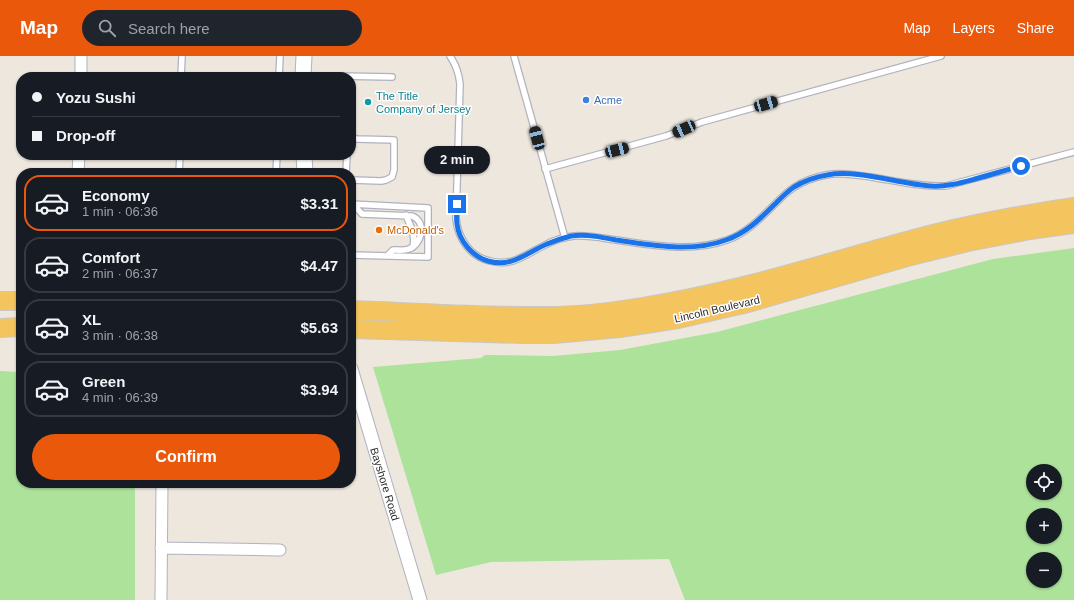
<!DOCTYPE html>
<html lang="en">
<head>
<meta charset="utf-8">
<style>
  body { margin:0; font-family:Helvetica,sans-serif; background:#20242c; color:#f1f3f6; height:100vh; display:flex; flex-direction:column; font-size:15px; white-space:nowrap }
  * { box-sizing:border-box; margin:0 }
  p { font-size:13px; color:#9ea1a6 }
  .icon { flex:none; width:22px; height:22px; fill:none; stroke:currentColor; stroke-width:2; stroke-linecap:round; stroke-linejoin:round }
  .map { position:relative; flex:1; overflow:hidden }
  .drawer { position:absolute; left:16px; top:112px; width:340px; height:320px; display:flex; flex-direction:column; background:#171b24; border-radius:16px; box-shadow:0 1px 3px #0004 }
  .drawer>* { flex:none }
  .guide { position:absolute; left:16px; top:16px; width:340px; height:88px; border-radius:16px; box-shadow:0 1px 3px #0004; display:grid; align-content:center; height:88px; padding:0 16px; background:#171b24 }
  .buttons { position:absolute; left:1026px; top:408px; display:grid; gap:8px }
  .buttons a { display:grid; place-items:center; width:36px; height:36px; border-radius:50%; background:#171b24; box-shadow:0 1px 3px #0004; font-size:20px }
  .end { position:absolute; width:18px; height:18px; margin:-9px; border:5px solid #1a73e8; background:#fff; box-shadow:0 0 0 2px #fff }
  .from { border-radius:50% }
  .bubble { position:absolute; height:28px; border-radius:14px; background:#171b24; box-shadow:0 1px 3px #0004; font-size:13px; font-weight:700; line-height:28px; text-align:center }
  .car { position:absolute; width:12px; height:24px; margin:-12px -6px; border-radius:5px; box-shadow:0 0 3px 1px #0007; background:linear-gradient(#222 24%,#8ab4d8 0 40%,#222 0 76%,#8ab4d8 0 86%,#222 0) }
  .guide b { display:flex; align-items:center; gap:14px; height:38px; font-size:15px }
  .guide b+b { border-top:1px solid #363941 }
  .guide i { width:10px; height:10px; background:#f1f3f6 }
  ul { padding:7px 0 0; list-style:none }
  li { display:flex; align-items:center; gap:12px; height:56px; margin:0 8px 6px; padding:0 8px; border:2px solid #363941; border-radius:16px }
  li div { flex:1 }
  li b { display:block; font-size:15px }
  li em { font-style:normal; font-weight:700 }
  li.on { border-color:#ea580c }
  li>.icon { width:36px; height:36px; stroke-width:1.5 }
  .button { display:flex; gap:8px; margin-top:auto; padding:8px 16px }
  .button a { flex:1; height:46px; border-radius:24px; background:#ea580c; color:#fff; font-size:16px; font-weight:700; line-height:46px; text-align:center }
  header { display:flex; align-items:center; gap:24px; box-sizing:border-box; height:56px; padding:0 20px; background:#ea580c; color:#fff }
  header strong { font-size:19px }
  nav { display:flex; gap:22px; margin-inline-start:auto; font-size:14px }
  .search { width:280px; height:36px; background:#20242c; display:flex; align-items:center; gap:10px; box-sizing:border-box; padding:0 14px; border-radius:22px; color:#9ea1a6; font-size:15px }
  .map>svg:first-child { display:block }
</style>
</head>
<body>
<header>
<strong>Map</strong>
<div class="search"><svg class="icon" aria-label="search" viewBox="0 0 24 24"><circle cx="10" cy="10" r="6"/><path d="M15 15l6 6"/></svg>Search here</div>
<nav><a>Map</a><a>Layers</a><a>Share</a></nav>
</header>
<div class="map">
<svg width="1074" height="544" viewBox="0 0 1074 544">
  <rect width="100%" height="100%" fill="#ede7de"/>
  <path fill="#ade29b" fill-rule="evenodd" d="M1074 192V544H685L669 503 491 506 436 519 373 311 481 302 485 299 553 300 620 294 717 276 993 203ZM1033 415H1055V437H1033ZM1033 459H1055V481H1033ZM1033 503H1055V525H1033Z
    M0 315 21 316V427H135V544H0Z"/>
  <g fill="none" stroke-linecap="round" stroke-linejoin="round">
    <g stroke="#b1b2be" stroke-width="8">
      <path id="service" d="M450 0C456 9 459 17 460 28L456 163C458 182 470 201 490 205 513 211 526 198 545 189 554 184 565 181 574 180 588 179 602 182 616 184 652 189 691 197 727 184 747 177 762 161 777 146 782 141 787 136 793 132 802 126 815 121 826 119 841 116 856 119 871 121 896 125 921 131 946 130L1074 96
        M514 0 565 182
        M181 21 182 0
        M279 21 280 0
        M338 21V20L392 21
        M351 81 357 83 394 84V114L392 121 386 124 381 125 351 124
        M545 113 666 80 702 66 941 0
        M179 117 180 99
        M276 117 277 99
        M346 117 347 99
        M351 148 428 152V201L351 199
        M353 148 362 158 412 160C427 166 422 188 409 193 404 195 398 194 393 194L387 200
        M406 159C410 170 416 179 413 191"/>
    </g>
    <g stroke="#b1b2be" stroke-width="13">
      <path id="minor" d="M81 21V0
        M78 117 79 99
        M161 492 280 494
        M161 544 162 427"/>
    </g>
    <g stroke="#b1b2be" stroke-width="15">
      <path id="tertiary" d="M351 313 420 544"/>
    </g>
    <g stroke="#b1b2be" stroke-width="17">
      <path id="secondary" d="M303 21 304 0
        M304 99 305 117"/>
    </g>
    <g stroke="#c8c8c8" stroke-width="20">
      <path id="trunk" d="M0 245H21
        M351 254C416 256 482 261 547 260 579 260 611 256 642 251 740 236 834 204 929 179 977 167 1025 158 1074 151
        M0 272 21 271
        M351 273 523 278H554L620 272 678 263 748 247 911 200 968 186 1030 174 1074 168"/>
    </g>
    <use href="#service" stroke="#fff" stroke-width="5.5"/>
    <use href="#minor" stroke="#fff" stroke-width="11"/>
    <use href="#tertiary" stroke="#fff" stroke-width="13"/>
    <use href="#secondary" stroke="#fff" stroke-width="15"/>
    <use href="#trunk" stroke="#f4c45e" stroke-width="18"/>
  </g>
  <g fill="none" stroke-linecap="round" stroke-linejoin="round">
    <path stroke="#1a73e8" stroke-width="5" d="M457 148C457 155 456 161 457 168 459 184 471 200 488 205 512 212 526 197 547 188 554 185 563 182 571 180 586 178 601 181 616 184 652 189 691 197 726 184 747 177 762 161 777 146 782 141 788 135 794 131 804 125 815 121 827 119 858 113 898 128 931 130 946 131 960 127 975 123 990 119 1006 114 1021 110"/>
  </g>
  <circle fill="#3f7fe0" stroke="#fff" stroke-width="1.5" cx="586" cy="44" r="4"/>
  <circle fill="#0f9aa8" stroke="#fff" stroke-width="1.5" cx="368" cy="46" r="4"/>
  <circle fill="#e8710a" stroke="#fff" stroke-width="1.5" cx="379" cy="174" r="4"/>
  <g text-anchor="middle" stroke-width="3" stroke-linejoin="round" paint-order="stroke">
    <g font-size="11" fill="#0d838f" stroke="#fff" text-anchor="start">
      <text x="376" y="44">The Title<tspan x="376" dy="13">Company of Jersey</tspan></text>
    </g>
    <g font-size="11" fill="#366cbe" stroke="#fff" text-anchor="start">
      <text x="594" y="48">Acme</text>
    </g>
    <g font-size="11" fill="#c56008" stroke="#fff" text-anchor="start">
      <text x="387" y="178">McDonald's</text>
    </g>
    <g font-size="11" fill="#2b2b2b" stroke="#fff">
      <text transform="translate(717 253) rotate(-13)" y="4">Lincoln Boulevard</text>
      <text transform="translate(385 428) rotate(73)" y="4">Bayshore Road</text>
    </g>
  </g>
</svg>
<div class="buttons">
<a><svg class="icon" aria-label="locate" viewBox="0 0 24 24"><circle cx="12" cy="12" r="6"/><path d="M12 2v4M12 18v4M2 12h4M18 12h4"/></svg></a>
<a>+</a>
<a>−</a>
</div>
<i class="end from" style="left:1021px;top:110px"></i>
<i class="end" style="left:457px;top:148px"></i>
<div class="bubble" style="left:424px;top:90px;width:66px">2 min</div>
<i class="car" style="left:766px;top:48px;rotate:74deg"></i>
<i class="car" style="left:684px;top:73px;rotate:246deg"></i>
<i class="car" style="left:537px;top:82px;rotate:345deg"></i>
<i class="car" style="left:617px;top:94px;rotate:75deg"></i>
<div class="guide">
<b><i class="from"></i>Yozu Sushi</b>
<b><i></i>Drop-off</b>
</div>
<section class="drawer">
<ul>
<li class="on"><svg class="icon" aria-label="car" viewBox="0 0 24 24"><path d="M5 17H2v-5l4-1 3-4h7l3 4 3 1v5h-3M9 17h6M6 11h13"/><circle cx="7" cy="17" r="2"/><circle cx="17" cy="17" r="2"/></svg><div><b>Economy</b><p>1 min · 06:36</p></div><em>$3.31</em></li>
<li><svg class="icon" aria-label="car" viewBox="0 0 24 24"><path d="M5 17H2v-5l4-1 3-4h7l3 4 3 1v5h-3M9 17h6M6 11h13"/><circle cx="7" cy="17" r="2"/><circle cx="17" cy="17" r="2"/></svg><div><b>Comfort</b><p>2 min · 06:37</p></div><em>$4.47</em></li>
<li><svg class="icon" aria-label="car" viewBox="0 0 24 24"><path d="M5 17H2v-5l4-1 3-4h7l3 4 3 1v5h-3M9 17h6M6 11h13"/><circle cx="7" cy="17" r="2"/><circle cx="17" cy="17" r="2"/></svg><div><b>XL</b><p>3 min · 06:38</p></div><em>$5.63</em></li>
<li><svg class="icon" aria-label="car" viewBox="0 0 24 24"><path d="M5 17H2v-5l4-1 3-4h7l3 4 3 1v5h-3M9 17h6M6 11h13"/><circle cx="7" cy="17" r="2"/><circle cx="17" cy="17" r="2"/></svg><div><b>Green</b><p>4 min · 06:39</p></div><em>$3.94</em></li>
</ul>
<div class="button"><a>Confirm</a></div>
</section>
</div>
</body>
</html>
